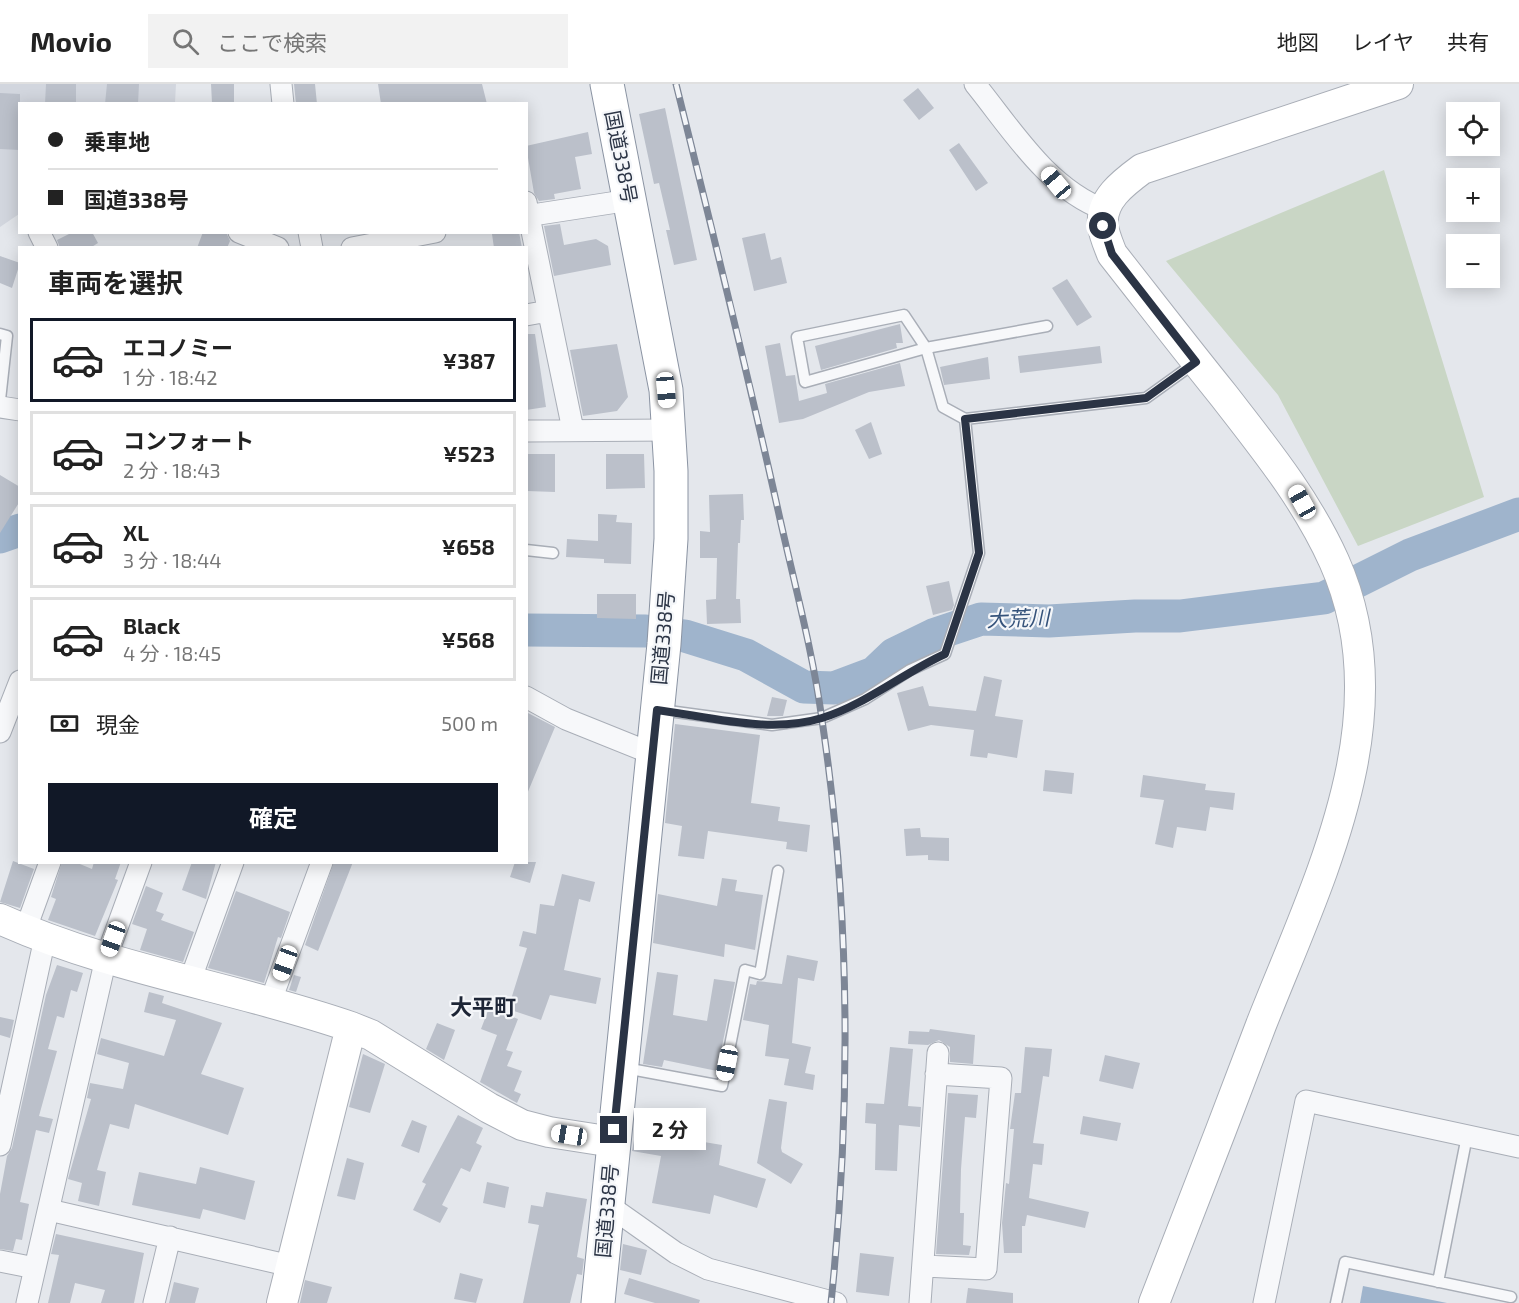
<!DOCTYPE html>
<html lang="ja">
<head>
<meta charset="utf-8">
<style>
  body { margin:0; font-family:"Exo 2","Noto Sans JP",sans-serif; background:#f2f2f2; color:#222; height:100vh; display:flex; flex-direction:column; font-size:22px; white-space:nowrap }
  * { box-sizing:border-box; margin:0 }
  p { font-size:20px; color:#767676 }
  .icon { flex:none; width:33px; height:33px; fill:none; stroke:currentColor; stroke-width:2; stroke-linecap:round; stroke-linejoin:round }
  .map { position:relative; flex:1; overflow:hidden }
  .drawer { position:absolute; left:18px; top:162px; width:510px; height:618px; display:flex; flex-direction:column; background:#fff; border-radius:0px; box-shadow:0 3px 15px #0003 }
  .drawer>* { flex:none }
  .banner { position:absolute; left:18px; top:18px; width:510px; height:132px; border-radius:0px; box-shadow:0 3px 15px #0003; display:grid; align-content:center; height:132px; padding:0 30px; background:#fff }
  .fabs { position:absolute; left:1446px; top:18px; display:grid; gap:12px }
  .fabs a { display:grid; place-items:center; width:54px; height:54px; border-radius:0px; background:#fff; box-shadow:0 3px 15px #0003; font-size:30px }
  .end { position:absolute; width:27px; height:27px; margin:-14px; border:8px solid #2b3445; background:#fff; box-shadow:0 0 0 3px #fff }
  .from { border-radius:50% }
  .bubble { position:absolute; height:42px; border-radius:0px; background:#fff; box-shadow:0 3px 15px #0003; font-size:20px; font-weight:700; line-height:42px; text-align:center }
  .car { position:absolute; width:18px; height:36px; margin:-18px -9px; border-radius:8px; box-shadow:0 0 4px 2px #0007; background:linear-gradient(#fff 24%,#345 0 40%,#fff 0 76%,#345 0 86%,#fff 0) }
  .banner b { display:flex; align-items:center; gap:21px; height:57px; font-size:22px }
  .banner b+b { border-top:2px solid #e0e0e0 }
  .banner i { width:15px; height:15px; background:#222 }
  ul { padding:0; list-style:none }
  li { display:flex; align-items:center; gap:18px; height:84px; margin:0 12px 9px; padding:0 18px; border:3px solid #e0e0e0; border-radius:0px }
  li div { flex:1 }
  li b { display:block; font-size:22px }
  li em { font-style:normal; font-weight:700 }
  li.selected { border-color:#111827 }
  li>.icon { width:54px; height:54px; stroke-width:1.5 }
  h2 { padding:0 30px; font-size:27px; line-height:72px }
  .pay { display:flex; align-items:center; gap:15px; height:66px; padding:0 30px; font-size:22px }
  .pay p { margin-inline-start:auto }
  .cta { display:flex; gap:12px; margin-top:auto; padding:12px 30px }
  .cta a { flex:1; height:69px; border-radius:0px; background:#111827; color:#fff; font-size:24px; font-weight:700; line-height:69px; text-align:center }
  header { display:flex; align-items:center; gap:36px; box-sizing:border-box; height:84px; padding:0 30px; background:#fff; border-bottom:2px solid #e0e0e0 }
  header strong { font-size:28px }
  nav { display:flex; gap:33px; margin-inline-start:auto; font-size:21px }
  .search { width:420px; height:54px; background:#f2f2f2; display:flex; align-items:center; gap:15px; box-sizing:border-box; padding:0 21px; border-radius:0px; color:#767676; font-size:22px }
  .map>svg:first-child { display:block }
</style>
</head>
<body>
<header>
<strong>Movio</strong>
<div class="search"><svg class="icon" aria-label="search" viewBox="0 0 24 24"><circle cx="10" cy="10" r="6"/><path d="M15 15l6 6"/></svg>ここで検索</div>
<nav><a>地図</a><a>レイヤ</a><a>共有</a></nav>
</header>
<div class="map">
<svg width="1519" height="1219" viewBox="0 0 1519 1219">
  <rect width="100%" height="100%" fill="#e4e7ec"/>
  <path fill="#d2d6de" d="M0 0H176L175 19 20 20 19 130 0 143Z"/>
  <path fill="#c9d6c5" d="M1384 86 1484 413 1358 462 1278 311 1166 177Z"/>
  <path fill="#9fb4cc" d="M1363 1202 1447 1219H1360Z"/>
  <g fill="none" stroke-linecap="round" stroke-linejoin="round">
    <path stroke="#9fb4cc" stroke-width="33" d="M0 453 20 446
      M526 546 646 547 685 552 746 571 804 603 834 604 874 589 894 570 933 551 981 535 1049 537 1135 532H1180L1324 514 1410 471 1519 430"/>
  </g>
  <path fill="#bbc0ca" d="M46 0H76V20H45Z
    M107 0H139L138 20H105Z
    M211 0H234V19H212Z
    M294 0H315L317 20H296Z
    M378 0H482L487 20H381Z
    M918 4 934 24 919 36 903 16Z
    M0 9 20 10V66L0 65Z
    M665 24 697 176 674 181 666 146H670L659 99 654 100 639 30Z
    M588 48 592 70 575 73 581 105 554 110 555 115 539 117 534 109 526 62Z
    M959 59 988 99 976 107 949 66Z
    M560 140 564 161 596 155 608 162 611 181 554 192 544 142Z
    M73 148H92L98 159 90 164H60L57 156Z
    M203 148H226L230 157 227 164H197Z
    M502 148H519L522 164H494L492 150Z
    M765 149 771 176 781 173 787 199 754 207 742 154Z
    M0 172 20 179 12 204 0 199Z
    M1067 195 1092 233 1077 242 1052 204Z
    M900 240 903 259H896L897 264 821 286 815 262Z
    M526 250H535L546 323 526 326Z
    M780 259 786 292 795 291 799 317 827 309 825 300 900 279 905 302 869 308 803 335 779 339 765 262Z
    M617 260 628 313 617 327 583 332 570 266Z
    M1100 262 1102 279 1020 289 1018 272Z
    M988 273 990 295 944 301 940 283Z
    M871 338 882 370 869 375 855 346Z
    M527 370H555V408L527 407Z
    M606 370H644L645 404 606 405Z
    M0 391 20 403V417L0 449Z
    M743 410 744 436H741L740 459H738L736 515H740L741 539 707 540 706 516 716 515 717 474H700V447L710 448 709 411Z
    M598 430 617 431 616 438 632 439 631 480 604 479V475L566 473 567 455 598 457Z
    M949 497 954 521 952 526 933 531 926 502Z
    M597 510H636V535L597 534Z
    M984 592 1002 596 995 632 1023 636 1017 674 988 669 987 674 970 672 974 646 931 641 908 647 897 609 923 602 929 622 976 627Z
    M772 613 787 616 783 632H767Z
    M526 628 555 643 527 710H526Z
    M675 640 760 651 751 719 780 723 778 737 810 741 807 768 786 765 787 758 708 747 704 775 678 772 682 742 665 739Z
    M1045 686 1074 689 1072 710 1043 707Z
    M1143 691 1206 700 1205 706 1235 709 1233 726 1210 723 1206 747 1177 743 1173 764 1155 760 1164 716 1140 713Z
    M920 744 921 753 949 754V777L928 776V771L906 772 904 745Z
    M13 777 34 785 20 824 0 818Z
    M62 778H75L92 785 94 778H121L115 795 118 796 95 852 48 836 56 815 51 813Z
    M192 778H216L206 815 182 806Z
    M334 778H353L318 867 305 861Z
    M515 778H536L530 799 510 793Z
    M562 790 595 798 590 818 579 815 564 886 601 894 596 920 550 911 541 936 508 925 527 864 519 862 523 847 536 850 540 820 554 822Z
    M722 794 737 796 735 807 763 811 755 866 725 860 724 873 653 859 658 810 717 822Z
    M146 802 163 809 156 827 164 830 161 836 194 848 183 878 140 866 147 845 132 840Z
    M236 807 290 828 281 854 278 853 264 899 208 884Z
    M787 871 818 877 814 897 798 894 792 959 811 963 805 989 815 991 813 1006 784 1001 789 975 765 972 769 941 743 936 750 900 756 901 757 897 782 900Z
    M57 881 83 889 77 908 71 906 64 934 57 932 48 965 57 967 39 1032 53 1035 49 1049 36 1046 20 1118 29 1120 22 1156 16 1155 13 1167 0 1165V1110L7 1072 12 1064 46 911Z
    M657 888 678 891 673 931 707 937 714 895 735 898 717 987 664 976 662 983 643 980Z
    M294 891 301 893 296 908 289 906Z
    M149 908 164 912 162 919 222 939 201 990 244 1004 228 1051 135 1020 129 1045 110 1040 97 1086 106 1088 99 1122 78 1117 82 1099 68 1095 91 1015 87 1014 90 999 123 1005 129 979 97 970 101 954 164 972 176 936 144 928Z
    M489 924 518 935 506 966 513 968 507 982 522 987 514 1007 521 1010 517 1019 480 998 497 951 481 945Z
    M0 933 14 936 10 954 0 951Z
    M437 939 455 946 444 976 426 965Z
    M930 945 975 951 973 980 950 978V963L939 956 928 961 908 960 909 947 929 948Z
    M890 963 913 965 908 1022 921 1023 920 1043 899 1041 897 1087 875 1086 876 1040 865 1039 866 1019 884 1020Z
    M1025 963 1052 965 1049 993 1043 992 1033 1059 1044 1060 1042 1081 1033 1080 1029 1114 1089 1128 1085 1144 1027 1131 1025 1142H1022V1169H1004L1002 1139 1006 1099 1009 1100 1014 1045H1010L1015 1009H1021Z
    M363 970 385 980 370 1029 349 1023Z
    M1105 971 1140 979 1133 1005 1099 997Z
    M948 1009 978 1011 976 1034 965 1033 961 1085 960 1129H964L963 1161 971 1162 969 1171 936 1170Z
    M769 1015 787 1018 781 1064 782 1068 803 1080 791 1100 757 1079Z
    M458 1031 483 1044 476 1059 482 1062 470 1088 461 1084 442 1121 448 1124 440 1139 413 1126 426 1100 422 1098Z
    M1083 1032 1121 1039 1117 1057 1080 1050Z
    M681 1033 695 1036 692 1056 722 1061 719 1081 766 1095 757 1124 714 1111 710 1130 652 1119 661 1072 632 1067 635 1051 677 1059Z
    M412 1036 427 1042 419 1069 401 1062Z
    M347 1074 364 1079 355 1116 337 1112Z
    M200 1083 255 1097 245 1136 203 1125 200 1135 132 1121 139 1088 196 1100Z
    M487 1098 509 1103 505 1124 483 1119Z
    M546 1108 587 1115 577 1173 584 1175 582 1191 577 1190 570 1219H523L539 1141 528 1139 531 1121 543 1123Z
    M56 1150 144 1169 134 1219H101L105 1206 75 1199 70 1219H48L59 1171 51 1170Z
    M623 1160 647 1166 641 1191 620 1186Z
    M860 1169 894 1173 889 1212 856 1208Z
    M460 1189 483 1195 476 1219 454 1215Z
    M629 1194 700 1216 699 1219H655L624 1210Z
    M305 1196 332 1203 327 1219H300Z
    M174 1198 199 1204 195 1219H169Z
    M968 1204 1013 1209V1219H966Z"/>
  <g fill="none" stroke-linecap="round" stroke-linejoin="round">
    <g stroke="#a9aeb7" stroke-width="13">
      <path id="lane" d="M904 231 926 264 805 298 797 253Z
        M1047 242 926 264 943 323 965 335 1146 314 1196 278
        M0 250 7 252 0 316
        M526 466 553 469
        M661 626 772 641 822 634 865 615 910 586 945 570 979 469 965 335
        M625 984 722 1002 745 886 760 890 778 787
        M1438 1198 1467 1052
        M1336 1219 1345 1178 1511 1213"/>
    </g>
    <g stroke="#a9aeb7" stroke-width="23">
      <path id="street" d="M281 0 283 20
        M975 0C1013 47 1047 104 1105 126
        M526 118 573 346
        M526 132 630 116
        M39 148 47 164
        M239 148 278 164
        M309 148 312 164
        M352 164 435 148
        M526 231 548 227
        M0 323 20 326
        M526 347 670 346
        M526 613 566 635 653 670
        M0 648 20 597
        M25 847 50 778
        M190 897 233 778
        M270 919 322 778
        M0 1061 45 854
        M608 1121 676 1169 708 1185 836 1219
        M49 1126 291 1182
        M0 1177 35 1184
        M924 1182 986 1185 1001 994 936 990
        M27 1219 106 874 141 778
        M154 1219 170 1153
        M920 1219 938 969
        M1264 1219 1306 1017 1519 1063"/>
    </g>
    <g stroke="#a9aeb7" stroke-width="32">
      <path id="secondary" d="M0 835C112 886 236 903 351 943L371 951 489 1024 522 1041 549 1048 613 1058
        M282 1219 351 943
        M1154 1219C1190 1126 1226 1034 1261 941 1318 796 1404 632 1334 477 1306 415 1265 365 1224 312 1186 265 1149 217 1112 170 1109 162 1104 151 1103 142 1100 116 1123 99 1142 85L1398 0"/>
    </g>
    <g stroke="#8b94a3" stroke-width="35">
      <path id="highway" d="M598 1219 664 560 671 455V387L666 306 607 0"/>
    </g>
    <use href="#lane" stroke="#f7f8fa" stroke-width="10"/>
    <use href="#street" stroke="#f7f8fa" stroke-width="21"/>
    <use href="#secondary" stroke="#fff" stroke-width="30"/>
    <use href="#highway" stroke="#fff" stroke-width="33"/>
    <g stroke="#7d8696" stroke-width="7">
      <path id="rail" d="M676 0C712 145 748 290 780 435 795 502 813 569 822 636 851 829 851 1026 831 1219"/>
    </g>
    <use href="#rail" stroke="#f4f6f9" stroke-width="4.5" stroke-dasharray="14" stroke-linecap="butt"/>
  </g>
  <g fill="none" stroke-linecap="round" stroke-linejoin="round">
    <path stroke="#2b3445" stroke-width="8" d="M614 1046 657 626C710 633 770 650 822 634 863 622 905 588 945 570L979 469 965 335 1146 314 1196 278 1112 170 1103 142"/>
  </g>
  <g text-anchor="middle" stroke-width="4.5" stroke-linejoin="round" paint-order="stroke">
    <g font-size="20" fill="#2b3445" stroke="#f4f6f9">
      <text transform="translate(621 73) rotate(79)" y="7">国道338号</text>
      <text transform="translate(663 554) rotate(-85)" y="7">国道338号</text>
      <text transform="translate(607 1127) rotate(-85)" y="7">国道338号</text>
    </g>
    <g font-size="21" font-style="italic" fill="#34527a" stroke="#f4f6f9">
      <text transform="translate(1018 535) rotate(-2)" y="7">大荒川</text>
    </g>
    <g font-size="22" font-weight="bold" fill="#1d2536" stroke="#f4f6f9">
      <text x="483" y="931">大平町</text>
    </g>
  </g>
</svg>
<div class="fabs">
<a><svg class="icon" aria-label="locate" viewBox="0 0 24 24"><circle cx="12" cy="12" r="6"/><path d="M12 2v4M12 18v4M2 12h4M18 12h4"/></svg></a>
<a>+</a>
<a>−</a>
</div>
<i class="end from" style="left:1103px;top:142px"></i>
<i class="end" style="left:614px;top:1046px"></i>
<div class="bubble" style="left:634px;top:1024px;width:72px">2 分</div>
<i class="car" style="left:1056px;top:99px;rotate:320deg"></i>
<i class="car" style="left:666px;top:306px;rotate:175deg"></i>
<i class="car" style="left:1302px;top:418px;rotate:331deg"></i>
<i class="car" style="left:113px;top:855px;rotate:200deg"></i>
<i class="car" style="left:285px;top:879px;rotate:200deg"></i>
<i class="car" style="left:727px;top:979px;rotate:191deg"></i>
<i class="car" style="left:569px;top:1051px;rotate:279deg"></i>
<div class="banner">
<b><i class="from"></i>乗車地</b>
<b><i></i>国道338号</b>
</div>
<section class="drawer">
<h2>車両を選択</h2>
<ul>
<li class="selected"><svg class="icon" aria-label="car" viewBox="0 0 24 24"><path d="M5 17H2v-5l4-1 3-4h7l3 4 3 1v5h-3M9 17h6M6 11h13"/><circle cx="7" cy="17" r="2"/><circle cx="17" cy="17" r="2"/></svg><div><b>エコノミー</b><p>1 分 · 18:42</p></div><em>¥387</em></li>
<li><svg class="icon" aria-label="car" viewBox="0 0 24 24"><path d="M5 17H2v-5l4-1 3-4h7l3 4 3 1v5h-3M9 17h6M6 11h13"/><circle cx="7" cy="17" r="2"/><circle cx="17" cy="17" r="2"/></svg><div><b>コンフォート</b><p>2 分 · 18:43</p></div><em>¥523</em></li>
<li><svg class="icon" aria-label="car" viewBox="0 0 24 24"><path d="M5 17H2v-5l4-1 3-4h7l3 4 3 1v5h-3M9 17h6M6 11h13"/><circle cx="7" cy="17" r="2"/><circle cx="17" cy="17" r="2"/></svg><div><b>XL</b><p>3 分 · 18:44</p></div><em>¥658</em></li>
<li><svg class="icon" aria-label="car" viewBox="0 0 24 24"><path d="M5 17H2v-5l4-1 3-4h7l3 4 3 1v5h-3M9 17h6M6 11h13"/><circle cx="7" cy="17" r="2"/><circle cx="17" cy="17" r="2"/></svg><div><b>Black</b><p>4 分 · 18:45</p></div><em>¥568</em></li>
</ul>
<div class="pay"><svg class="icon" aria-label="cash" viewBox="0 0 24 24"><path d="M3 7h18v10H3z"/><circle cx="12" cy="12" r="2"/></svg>現金<p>500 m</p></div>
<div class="cta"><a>確定</a></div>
</section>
</div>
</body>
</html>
